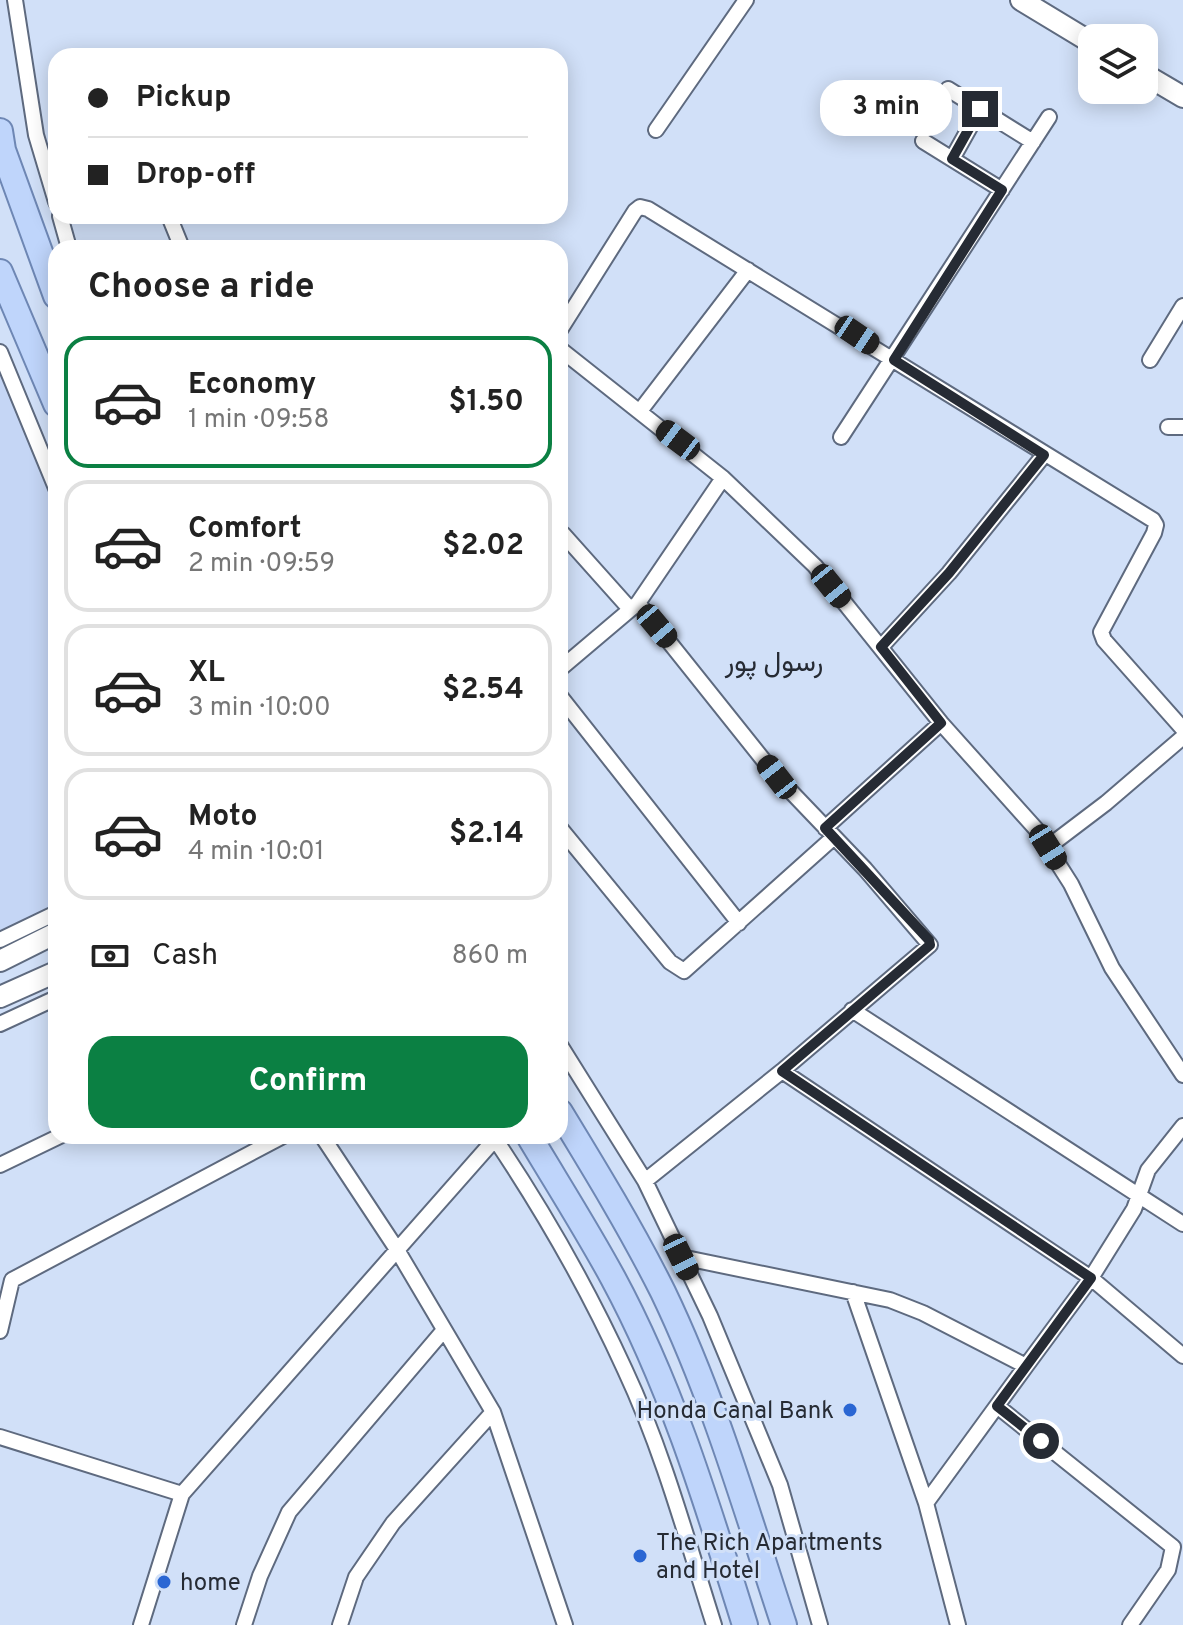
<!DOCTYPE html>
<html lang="en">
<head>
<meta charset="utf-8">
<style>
  body { margin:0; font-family:Overpass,Vazirmatn,sans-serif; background:#f6f6f6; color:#222; height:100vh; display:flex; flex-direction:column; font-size:30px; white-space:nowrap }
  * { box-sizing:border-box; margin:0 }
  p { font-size:26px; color:#767676 }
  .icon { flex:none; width:44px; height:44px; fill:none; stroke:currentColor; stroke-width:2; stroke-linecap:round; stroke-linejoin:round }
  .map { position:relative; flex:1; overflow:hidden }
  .drawer { position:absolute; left:48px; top:240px; width:520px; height:904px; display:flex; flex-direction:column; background:#fff; border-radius:24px; box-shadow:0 4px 20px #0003 }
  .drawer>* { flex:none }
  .guide { position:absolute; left:48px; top:48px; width:520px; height:176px; border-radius:24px; box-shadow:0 4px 20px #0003; display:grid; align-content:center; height:176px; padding:0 40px; background:#fff }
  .controls { position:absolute; left:1078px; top:24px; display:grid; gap:16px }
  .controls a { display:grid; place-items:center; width:80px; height:80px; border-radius:16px; background:#fff; box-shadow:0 4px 20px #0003; font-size:40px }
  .end { position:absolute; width:36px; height:36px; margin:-18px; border:10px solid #262b34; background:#fff; box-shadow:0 0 0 4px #fff }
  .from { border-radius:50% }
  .bubble { position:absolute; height:56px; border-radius:24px; background:#fff; box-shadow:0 4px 20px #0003; font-size:26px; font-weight:700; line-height:56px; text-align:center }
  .car { position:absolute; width:24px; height:48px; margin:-24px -12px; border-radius:10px; box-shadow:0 0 6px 2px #0007; background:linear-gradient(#222 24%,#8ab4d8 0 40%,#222 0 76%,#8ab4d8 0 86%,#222 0) }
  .guide b { display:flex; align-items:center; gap:28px; height:76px; font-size:30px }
  .guide b+b { border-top:2px solid #e0e0e0 }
  .guide i { width:20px; height:20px; background:#222 }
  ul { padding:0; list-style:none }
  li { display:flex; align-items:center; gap:24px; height:132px; margin:0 16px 12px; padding:0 24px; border:4px solid #e0e0e0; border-radius:24px }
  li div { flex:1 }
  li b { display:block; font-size:30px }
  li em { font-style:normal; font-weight:700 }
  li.active { border-color:#0b8043 }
  li>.icon { width:72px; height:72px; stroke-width:1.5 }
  h2 { padding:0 40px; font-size:36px; line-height:96px }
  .pay { display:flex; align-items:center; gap:20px; height:88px; padding:0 40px; font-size:30px }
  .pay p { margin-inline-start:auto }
  .action { display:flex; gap:16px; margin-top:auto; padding:16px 40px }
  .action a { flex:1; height:92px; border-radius:24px; background:#0b8043; color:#fff; font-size:32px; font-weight:700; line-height:92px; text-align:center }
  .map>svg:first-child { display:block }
</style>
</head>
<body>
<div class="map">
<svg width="1183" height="1625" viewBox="0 0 1183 1625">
  <rect width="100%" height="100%" fill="#d1e0f8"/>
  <path fill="#c5d6f5" d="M0 351 56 488V933L0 961Z"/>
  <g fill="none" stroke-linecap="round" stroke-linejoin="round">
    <g stroke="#5e6a7f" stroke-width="18">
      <path id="street" d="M15 0 36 135 56 202
        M948 89 1033 142
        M656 130 746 0
        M923 141 1002 190
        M952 159 980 109
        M60 216 69 248
        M169 216 182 248
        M560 330 635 211 640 207 648 209 1153 520 1156 525 1154 533 1101 632 1104 640 1183 729
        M560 349 723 478 815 566 941 723 1036 829 1071 884 1112 968 1183 1075
        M0 352 56 488
        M1150 360 1183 306
        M640 411 748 270
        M1168 427H1183
        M841 437 1049 117
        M563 534 630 609
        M638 603 723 478
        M881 647 949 573 1044 455
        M560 669 638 603 777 777 865 869 930 945 782 1071 645 1181
        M560 696 739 923
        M560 828 670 962 684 971 834 837
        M825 828 941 723
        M1048 847 1106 803 1183 737
        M0 940 56 913
        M852 1010 1183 1224
        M0 1024 56 998
        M560 1045 645 1181 710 1316 780 1485 820 1625
        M782 1071 1091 1278 1134 1209 1148 1170 1183 1126
        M322 1136 396 1248 493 1412 565 1625
        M493 1136C543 1210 588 1289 625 1370 663 1451 687 1540 714 1625
        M0 1165 60 1136
        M681 1257 890 1300 923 1313 1026 1366 1091 1278 1183 1356
        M853 1292 926 1503 958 1625
        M0 1331 12 1280 283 1136
        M997 1406 1173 1547 1168 1570 1130 1625
        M0 1437 182 1494
        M926 1503 1026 1366
        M141 1625 182 1494 495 1139
        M244 1625 260 1576 289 1512 444 1330
        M340 1625 356 1577 393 1523 493 1412"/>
    </g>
    <g stroke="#5e6a7f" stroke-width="24">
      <path id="secondary" d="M1021 0 1092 43
        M1144 74 1183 97
        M0 961 56 933
        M0 997 56 972"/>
    </g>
    <g stroke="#6e87b4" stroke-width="28">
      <path id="primary" d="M0 131 3 150 56 296
        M0 272 56 404
        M560 1112C596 1171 632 1230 663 1292 714 1398 747 1513 784 1625
        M529 1136C557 1183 587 1230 613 1278 672 1387 708 1507 745 1625"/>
    </g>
    <use href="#street" stroke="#fff" stroke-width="14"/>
    <use href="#secondary" stroke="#fff" stroke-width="20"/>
    <use href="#primary" stroke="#bfd5fb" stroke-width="24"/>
  </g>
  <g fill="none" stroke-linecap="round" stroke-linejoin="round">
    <path stroke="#262b34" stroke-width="10" d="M980 109 952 159 1002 190 894 360 1044 455 949 573 881 647 941 723 825 828 929 940 930 945 782 1071 1091 1278 997 1406 1041 1441"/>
  </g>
  <g fill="#2a66d3" stroke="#d1e0f8" stroke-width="3">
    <circle cx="850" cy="1410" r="8"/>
    <circle cx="640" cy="1556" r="8"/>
    <circle cx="164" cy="1582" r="8"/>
  </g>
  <g text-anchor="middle" stroke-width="6" stroke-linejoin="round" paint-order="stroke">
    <g font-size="24" fill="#262b34" stroke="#d1e0f8" text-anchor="start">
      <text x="834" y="1418" text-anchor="end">Honda Canal Bank</text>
      <text x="656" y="1550">The Rich Apartments<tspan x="656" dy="28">and Hotel</tspan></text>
      <text x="180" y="1590">home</text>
    </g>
    <g font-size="28" fill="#262b34" stroke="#d1e0f8">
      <text x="774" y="671">رسول پور</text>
    </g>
  </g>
</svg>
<div class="controls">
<a><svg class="icon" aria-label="layers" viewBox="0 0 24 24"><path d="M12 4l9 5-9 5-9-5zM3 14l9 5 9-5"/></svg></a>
</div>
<i class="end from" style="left:1041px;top:1441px"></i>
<i class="end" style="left:980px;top:109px"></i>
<div class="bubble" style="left:820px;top:80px;width:132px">3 min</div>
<i class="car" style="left:857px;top:335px;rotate:124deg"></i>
<i class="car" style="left:678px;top:440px;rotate:307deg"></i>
<i class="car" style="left:831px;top:586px;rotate:141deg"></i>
<i class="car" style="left:657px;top:626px;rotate:140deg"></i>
<i class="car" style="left:777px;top:777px;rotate:322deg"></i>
<i class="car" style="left:1048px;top:847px;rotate:148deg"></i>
<i class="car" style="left:681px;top:1257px;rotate:154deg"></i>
<div class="guide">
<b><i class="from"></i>Pickup</b>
<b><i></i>Drop-off</b>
</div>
<section class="drawer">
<h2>Choose a ride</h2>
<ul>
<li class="active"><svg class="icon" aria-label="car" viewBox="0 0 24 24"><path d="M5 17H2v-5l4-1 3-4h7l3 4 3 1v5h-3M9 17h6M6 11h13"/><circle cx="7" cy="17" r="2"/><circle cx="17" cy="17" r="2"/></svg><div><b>Economy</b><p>1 min · 09:58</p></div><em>$1.50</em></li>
<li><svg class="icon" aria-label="car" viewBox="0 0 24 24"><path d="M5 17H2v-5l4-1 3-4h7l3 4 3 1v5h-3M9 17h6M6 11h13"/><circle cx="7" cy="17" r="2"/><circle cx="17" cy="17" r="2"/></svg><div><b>Comfort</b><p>2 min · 09:59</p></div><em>$2.02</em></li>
<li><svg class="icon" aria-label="car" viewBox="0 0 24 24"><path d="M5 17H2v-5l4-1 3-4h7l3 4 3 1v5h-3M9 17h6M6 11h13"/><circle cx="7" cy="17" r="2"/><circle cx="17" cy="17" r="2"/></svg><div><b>XL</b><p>3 min · 10:00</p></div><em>$2.54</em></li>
<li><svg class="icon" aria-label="car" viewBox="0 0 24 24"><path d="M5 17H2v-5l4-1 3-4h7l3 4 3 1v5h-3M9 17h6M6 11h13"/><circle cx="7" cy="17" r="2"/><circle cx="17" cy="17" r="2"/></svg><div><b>Moto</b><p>4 min · 10:01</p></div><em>$2.14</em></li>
</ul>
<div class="pay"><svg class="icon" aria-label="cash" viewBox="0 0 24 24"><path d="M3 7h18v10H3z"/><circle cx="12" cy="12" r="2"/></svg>Cash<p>860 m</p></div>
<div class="action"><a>Confirm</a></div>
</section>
</div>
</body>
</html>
